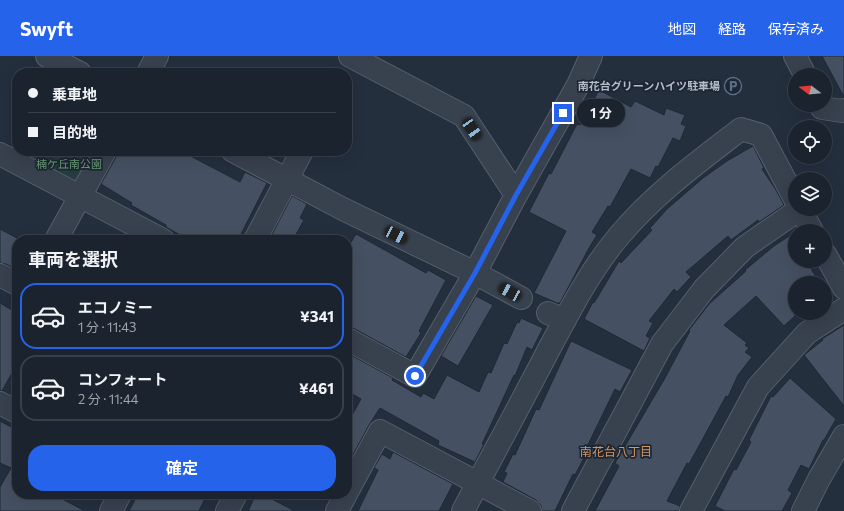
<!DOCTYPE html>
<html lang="ja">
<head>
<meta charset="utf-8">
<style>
  body { margin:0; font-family:Commissioner,"Noto Sans JP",sans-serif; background:#242b36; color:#f1f3f6; height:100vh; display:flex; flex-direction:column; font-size:15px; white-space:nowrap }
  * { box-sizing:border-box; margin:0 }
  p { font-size:13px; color:#a0a4aa }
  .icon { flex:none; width:22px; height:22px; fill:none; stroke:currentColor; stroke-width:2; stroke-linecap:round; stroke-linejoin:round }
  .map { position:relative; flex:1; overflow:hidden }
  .panel { position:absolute; left:12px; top:179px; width:340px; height:264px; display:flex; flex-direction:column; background:#1b232e; border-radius:16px; box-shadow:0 4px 16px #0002,0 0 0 1px #39404a }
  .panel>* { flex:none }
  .banner { position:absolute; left:12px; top:12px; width:340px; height:88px; border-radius:16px; box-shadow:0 4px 16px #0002,0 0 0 1px #39404a; display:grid; align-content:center; height:88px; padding:0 16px; background:#1b232e }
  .needle { width:26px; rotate:286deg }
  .tools { position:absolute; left:788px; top:12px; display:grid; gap:8px }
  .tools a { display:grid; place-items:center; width:44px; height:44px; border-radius:50%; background:#1b232e; box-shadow:0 4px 16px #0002,0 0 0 1px #39404a; font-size:20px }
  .end { position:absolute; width:18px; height:18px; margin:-9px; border:5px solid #2563eb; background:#fff; box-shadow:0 0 0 2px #fff }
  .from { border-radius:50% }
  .bubble { position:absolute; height:28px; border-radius:14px; background:#1b232e; box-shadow:0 4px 16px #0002,0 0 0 1px #39404a; font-size:13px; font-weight:700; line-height:28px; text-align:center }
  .car { position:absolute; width:12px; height:24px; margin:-12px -6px; border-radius:5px; box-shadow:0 0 3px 1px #0007; background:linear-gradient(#222 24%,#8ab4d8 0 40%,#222 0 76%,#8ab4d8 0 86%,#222 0) }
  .banner b { display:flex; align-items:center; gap:14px; height:38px; font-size:15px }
  .banner b+b { border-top:1px solid #39404a }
  .banner i { width:10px; height:10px; background:#f1f3f6 }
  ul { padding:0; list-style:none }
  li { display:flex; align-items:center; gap:12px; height:66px; margin:0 8px 6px; padding:0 8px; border:2px solid #39404a; border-radius:16px }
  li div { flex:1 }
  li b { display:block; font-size:15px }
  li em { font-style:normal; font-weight:700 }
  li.active { border-color:#2563eb }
  li>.icon { width:36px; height:36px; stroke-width:1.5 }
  h2 { padding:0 16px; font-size:18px; line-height:48px }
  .primary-button { display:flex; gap:8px; margin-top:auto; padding:8px 16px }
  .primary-button a { flex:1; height:46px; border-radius:16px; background:#2563eb; color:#fff; font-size:16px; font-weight:700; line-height:46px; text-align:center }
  header { display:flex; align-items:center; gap:24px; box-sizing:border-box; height:56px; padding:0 20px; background:#2563eb; color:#fff }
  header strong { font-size:19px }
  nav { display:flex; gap:22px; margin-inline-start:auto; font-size:14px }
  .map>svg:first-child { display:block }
</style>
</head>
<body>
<header>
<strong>Swyft</strong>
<nav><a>地図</a><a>経路</a><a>保存済み</a></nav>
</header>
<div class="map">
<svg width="844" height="455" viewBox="0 0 844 455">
  <rect width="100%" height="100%" fill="#242f3e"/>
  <path fill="#263c3f" d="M17 95H93L74 127Z"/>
  <path fill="#455162" stroke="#1f2835" d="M822 0H844V41Z
    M599 34 631 51 635 45 664 59 666 52 685 59 681 68 686 70 680 85 673 82 658 111 656 110 650 122 631 113 610 151 608 150 592 176 597 179 589 192 560 247H557L534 237 566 175 529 156 549 117 551 118 577 68 580 69Z
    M753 90 764 112 762 113 776 134 784 149 759 166 758 164 731 184 728 180 686 216 691 221 677 236 674 233 649 265 653 267 646 280 650 282 644 295 584 263 593 246 594 247 619 205 621 207 652 174 650 172 667 153 703 122 727 105Z
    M117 95H181L240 126 245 116 267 127 238 184H189L166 171V169L131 149 132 147 101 128 116 101Z
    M292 140 307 148 300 162 304 164 293 184H269Z
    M0 173 17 182V214L6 208 0 207Z
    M795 176V205H806L820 227H795V260L784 270 756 240 724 269 747 287 745 289 749 292 745 296 752 301 738 319 728 341 726 340 706 377 689 408 687 407 667 445 680 450 679 455H595L619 410 615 407 665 322 690 275 689 274 709 248 746 215 745 214 774 190Z
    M356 178 426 217 428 214 446 224 419 275 421 277 406 301 353 272 347 271V193Z
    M476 240 493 249 458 310 441 300Z
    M0 247 17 257V308L2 335H0Z
    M521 262 543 272 532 294 527 291 515 320 514 319 482 388H484L475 406 438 389 439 385 380 352 369 369 347 410V368L361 343 347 335V297L393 322 392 324 421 341 423 337 434 343 447 319 479 336 488 316 491 317 504 287 507 288 517 266 519 267Z
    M844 269V350L804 299 823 284 822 283Z
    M571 285 632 314 620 336 615 333 583 399 585 400 575 419 573 418 555 455H542L541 449 536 444 503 426 507 417 504 416 513 398 515 399 536 353 539 354Z
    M790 322 836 363 824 384H823L809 413 801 409 788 434 792 437 782 455H725L715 450 734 413 736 414 751 386 749 384 771 340 773 341Z
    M0 365 17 374V438H53L85 455H0V431L11 412 0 407Z
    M393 396 453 428 439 455H358L378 414 374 412 382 398 390 403Z
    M138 438H207L199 455H129Z
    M256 438H262L295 455H248Z"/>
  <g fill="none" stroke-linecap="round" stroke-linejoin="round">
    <g stroke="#565f6c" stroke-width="24">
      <path id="minor" d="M47 0 80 17
        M350 0 464 60 516 139
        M795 0 805 19
        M148 17 157 0
        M821 49 822 52 842 55 844 54
        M233 95 343 153 475 217 521 242
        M0 98 163 184
        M800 153 812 175
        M56 184 105 95
        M255 184 302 95
        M825 198 844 232
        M0 219 17 228
        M548 257 565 264
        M347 283 415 320 475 217 516 139 578 29 591 0
        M0 347 17 356
        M347 436 380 375 530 455
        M111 455 120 438
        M227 455 236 438
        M337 455 346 438
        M463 455C491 402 520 349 548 295 569 256 590 214 619 180 654 138 698 106 741 73L761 79 795 143
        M573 455 662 288 704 233 745 191 800 153
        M691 455 758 331 807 277 844 253
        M803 455 819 423 844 380"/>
    </g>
    <use href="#minor" stroke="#38414e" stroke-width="22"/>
  </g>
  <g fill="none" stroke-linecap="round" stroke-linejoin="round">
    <path stroke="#2563eb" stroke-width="5" d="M415 320 475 217 516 139 563 57"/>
  </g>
  <defs>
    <g id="parking-ring" transform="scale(0.9)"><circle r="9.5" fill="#1d2633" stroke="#5c6f8a" stroke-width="1.5"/><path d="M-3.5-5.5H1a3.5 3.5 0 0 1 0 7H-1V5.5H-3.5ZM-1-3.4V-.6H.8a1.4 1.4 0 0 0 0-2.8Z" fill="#5c6f8a"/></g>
  </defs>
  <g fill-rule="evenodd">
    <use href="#parking-ring" x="733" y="30"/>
  </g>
  <g text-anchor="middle" stroke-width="3.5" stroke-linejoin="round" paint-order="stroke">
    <g font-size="11" font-weight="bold" fill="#b4bcc9" stroke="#1d2633" text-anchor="end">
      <text x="720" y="34">南花台グリーンハイツ駐車場</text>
    </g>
    <g font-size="11" fill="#6b9a76" stroke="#1d2633">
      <text x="69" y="112">楠ケ丘南公園</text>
    </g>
    <g font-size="12" fill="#d59563" stroke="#1d2633">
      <text x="616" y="400">南花台八丁目</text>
    </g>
  </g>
</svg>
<div class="tools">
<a><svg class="needle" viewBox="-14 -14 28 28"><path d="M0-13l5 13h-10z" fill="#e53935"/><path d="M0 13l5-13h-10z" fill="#a0a4aa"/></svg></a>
<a><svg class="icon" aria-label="locate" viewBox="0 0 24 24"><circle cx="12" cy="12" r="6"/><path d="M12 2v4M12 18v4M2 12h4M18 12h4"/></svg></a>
<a><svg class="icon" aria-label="layers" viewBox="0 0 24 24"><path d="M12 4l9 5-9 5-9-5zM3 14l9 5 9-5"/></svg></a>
<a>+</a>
<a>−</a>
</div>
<i class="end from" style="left:415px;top:320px"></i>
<i class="end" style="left:563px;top:57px"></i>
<div class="bubble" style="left:577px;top:43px;width:48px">1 分</div>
<i class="car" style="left:472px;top:73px;rotate:146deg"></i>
<i class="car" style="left:396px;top:179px;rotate:116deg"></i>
<i class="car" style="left:510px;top:236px;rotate:299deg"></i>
<div class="banner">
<b><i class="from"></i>乗車地</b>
<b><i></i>目的地</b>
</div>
<section class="panel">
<h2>車両を選択</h2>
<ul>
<li class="active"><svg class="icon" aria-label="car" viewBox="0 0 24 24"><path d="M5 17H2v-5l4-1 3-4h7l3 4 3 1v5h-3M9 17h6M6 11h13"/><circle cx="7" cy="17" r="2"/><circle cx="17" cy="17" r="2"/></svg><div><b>エコノミー</b><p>1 分 · 11:43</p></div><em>¥341</em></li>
<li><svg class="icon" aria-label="car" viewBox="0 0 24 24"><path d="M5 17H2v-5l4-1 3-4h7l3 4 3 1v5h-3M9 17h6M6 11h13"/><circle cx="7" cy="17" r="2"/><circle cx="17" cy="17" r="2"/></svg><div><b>コンフォート</b><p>2 分 · 11:44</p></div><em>¥461</em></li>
</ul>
<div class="primary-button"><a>確定</a></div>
</section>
</div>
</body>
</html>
